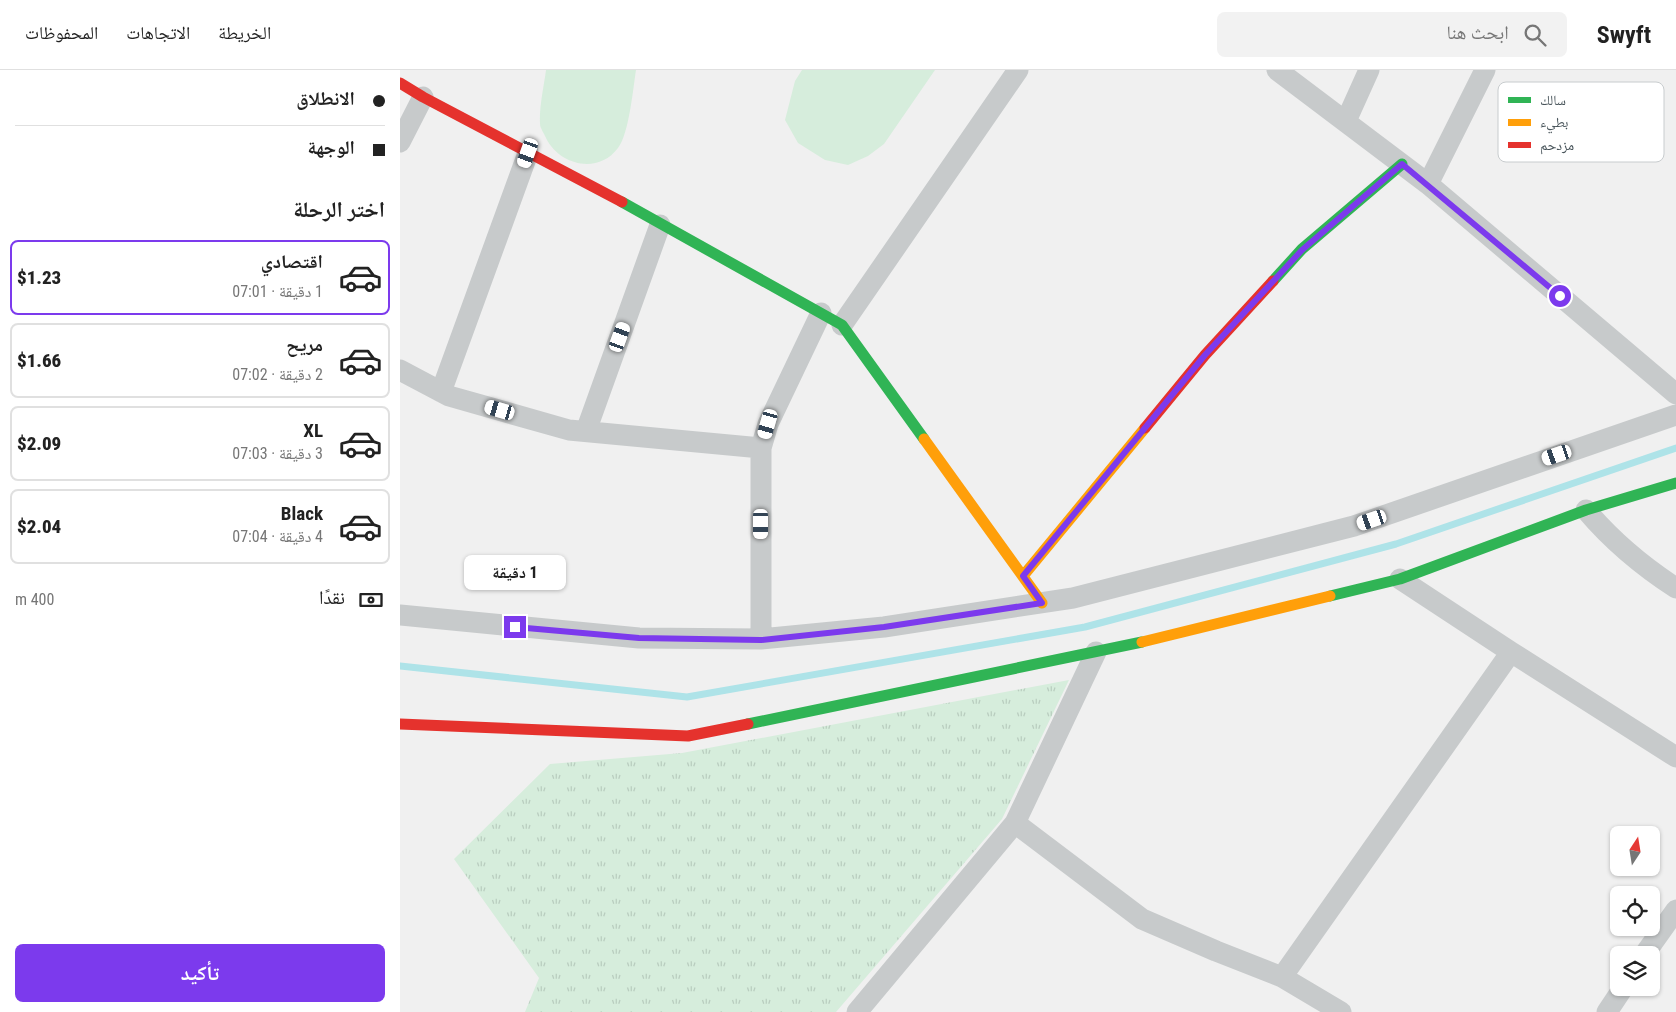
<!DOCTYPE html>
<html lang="ar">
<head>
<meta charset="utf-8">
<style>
  body { margin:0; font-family:"Roboto Condensed","Noto Naskh Arabic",sans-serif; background:#f2f2f2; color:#222; direction:rtl; height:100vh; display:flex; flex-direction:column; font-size:19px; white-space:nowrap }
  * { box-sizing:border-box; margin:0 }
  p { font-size:16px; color:#767676 }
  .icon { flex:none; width:28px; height:28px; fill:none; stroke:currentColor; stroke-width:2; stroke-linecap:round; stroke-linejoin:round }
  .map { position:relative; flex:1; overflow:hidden; direction:ltr }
  .details { display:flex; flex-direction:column; background:#fff; width:400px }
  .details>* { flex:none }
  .banner { display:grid; align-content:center; height:110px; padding:0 15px; background:#fff }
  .needle { width:32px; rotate:12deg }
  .buttons { position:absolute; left:1210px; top:756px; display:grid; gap:10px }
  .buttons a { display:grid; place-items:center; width:50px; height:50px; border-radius:8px; background:#fff; box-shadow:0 1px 4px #0004; font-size:25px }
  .end { position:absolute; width:22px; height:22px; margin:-11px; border:6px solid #7c3aed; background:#fff; box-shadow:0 0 0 2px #fff }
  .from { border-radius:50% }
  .bubble { position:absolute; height:35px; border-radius:8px; background:#fff; box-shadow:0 1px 4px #0004; font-size:16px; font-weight:800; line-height:35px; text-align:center; direction:rtl }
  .car { position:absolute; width:15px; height:30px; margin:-15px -8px; border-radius:6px; box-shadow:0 0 4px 1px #0007; background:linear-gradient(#fff 24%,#345 0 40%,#fff 0 76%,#345 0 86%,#fff 0) }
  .banner b { display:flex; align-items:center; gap:18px; height:48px; font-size:19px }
  .banner b+b { border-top:1px solid #e0e0e0 }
  .banner i { width:12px; height:12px; background:#222 }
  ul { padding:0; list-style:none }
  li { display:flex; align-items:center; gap:15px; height:75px; margin:0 10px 8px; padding:0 5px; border:2px solid #e0e0e0; border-radius:8px }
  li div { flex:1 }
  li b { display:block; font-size:19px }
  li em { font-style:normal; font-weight:800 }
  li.active { border-color:#7c3aed }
  li>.icon { width:45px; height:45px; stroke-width:1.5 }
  h2 { padding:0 15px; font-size:22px; line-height:60px }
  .pay { display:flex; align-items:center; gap:12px; height:55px; padding:0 15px; font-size:19px }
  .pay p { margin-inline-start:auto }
  .action { display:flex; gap:10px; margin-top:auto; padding:10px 15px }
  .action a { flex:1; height:58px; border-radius:8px; background:#7c3aed; color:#fff; font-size:20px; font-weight:800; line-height:58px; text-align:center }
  header { display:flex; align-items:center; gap:30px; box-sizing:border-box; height:70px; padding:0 25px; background:#fff; border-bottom:1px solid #e0e0e0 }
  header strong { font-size:24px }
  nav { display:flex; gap:28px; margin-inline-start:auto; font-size:18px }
  .search { width:350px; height:45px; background:#f2f2f2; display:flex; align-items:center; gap:12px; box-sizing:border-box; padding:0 18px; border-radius:8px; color:#767676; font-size:19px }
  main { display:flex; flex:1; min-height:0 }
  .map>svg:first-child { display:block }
</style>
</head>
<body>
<header>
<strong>Swyft</strong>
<div class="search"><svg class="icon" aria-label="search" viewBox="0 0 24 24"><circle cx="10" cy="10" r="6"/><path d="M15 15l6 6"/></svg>ابحث هنا</div>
<nav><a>الخريطة</a><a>الاتجاهات</a><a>المحفوظات</a></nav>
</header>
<main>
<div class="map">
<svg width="1276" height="942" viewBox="0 0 1276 942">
  <defs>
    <pattern id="grass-tufts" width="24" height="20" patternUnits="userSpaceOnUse" patternTransform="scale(1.25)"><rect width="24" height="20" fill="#d6eddc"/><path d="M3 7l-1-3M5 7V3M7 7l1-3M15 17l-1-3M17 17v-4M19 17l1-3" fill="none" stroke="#b9cdbf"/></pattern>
  </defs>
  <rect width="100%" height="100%" fill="#f0f0f0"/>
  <path fill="url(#grass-tufts)" d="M669 610 602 749 436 942H125L139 908 54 789 150 694 282 683Z"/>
  <path fill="#d6eddc" d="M146 0H236C233 19 229 64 218 78 198 105 159 95 146 68 144 63 140 58 140 54 139 37 144 16 146 0Z
    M402 0H535L484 74 468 86 448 95 425 90 398 73 385 50 395 11Z"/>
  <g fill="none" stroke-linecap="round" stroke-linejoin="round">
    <path stroke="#aee3e8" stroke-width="7" d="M0 596 287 627 685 557 996 474 1276 378"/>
    <path stroke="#c7cacb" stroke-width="21" d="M877 0 1028 114 1276 324
      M946 51 969 0
      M0 72 23 27
      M1028 114 1085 0
      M442 255 618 0
      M0 300 49 326 169 360 361 378
      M41 322 128 83
      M186 361 260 155
      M1186 440C1213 472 1242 496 1276 518
      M1000 509 1111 582 1276 687
      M0 545 239 568 361 569 484 557 673 528 954 456 1276 345
      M361 569V378L368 354 421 243
      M615 753 742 849 816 881 882 907 941 942
      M1244 885 1276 840
      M882 907 1111 582
      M457 942 615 753 696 582
      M1207 942 1223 918"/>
    <path stroke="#30b455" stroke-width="11" d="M222 132 442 255 524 369
      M873 211 902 179 1002 94
      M930 526 1000 509 1186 440 1276 413
      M348 654 742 572"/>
    <path stroke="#ff9f0a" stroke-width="11" d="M524 369 642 533
      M623 506 745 358
      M742 572 930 526"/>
    <path stroke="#e5322d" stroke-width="11" d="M0 13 23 27 222 132
      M745 358 805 285 873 211
      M0 654 288 666 348 654"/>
  </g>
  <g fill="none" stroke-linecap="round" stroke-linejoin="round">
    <path stroke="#7c3aed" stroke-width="6" d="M115 557 239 568 361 570 484 557 642 533 623 506 805 285 890 193 902 180 1002 94 1160 226"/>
  </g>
  <rect x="1098" y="12" width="166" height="80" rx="8" fill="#fff" stroke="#c8ccce" stroke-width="1"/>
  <rect x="1108" y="27" width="23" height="6" fill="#30b455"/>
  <rect x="1108" y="49" width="23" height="7" fill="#ff9f0a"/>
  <rect x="1108" y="72" width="23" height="6" fill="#e5322d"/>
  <g font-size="14" fill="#48545a">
    <text x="1140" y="35">سالك</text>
    <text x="1140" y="57">بطيء</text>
    <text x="1140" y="80">مزدحم</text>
  </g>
</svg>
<div class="buttons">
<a><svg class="needle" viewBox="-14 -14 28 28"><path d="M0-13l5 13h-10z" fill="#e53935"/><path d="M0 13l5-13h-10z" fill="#767676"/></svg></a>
<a><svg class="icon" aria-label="locate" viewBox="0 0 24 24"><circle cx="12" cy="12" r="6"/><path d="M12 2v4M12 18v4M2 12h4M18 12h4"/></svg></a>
<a><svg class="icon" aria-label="layers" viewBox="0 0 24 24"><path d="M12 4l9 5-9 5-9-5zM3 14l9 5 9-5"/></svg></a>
</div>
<i class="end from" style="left:1160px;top:226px"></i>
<i class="end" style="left:115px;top:557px"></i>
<div class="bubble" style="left:64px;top:485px;width:102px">1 دقيقة</div>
<i class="car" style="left:128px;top:83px;rotate:200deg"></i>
<i class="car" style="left:220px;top:267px;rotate:20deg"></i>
<i class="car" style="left:100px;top:340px;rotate:286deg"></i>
<i class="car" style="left:368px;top:354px;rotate:196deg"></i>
<i class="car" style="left:1157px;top:385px;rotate:251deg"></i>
<i class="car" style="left:972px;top:450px;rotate:251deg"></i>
<i class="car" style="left:361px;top:454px;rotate:180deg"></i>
</div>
<section class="details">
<div class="banner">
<b><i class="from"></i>الانطلاق</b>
<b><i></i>الوجهة</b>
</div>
<h2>اختر الرحلة</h2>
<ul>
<li class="active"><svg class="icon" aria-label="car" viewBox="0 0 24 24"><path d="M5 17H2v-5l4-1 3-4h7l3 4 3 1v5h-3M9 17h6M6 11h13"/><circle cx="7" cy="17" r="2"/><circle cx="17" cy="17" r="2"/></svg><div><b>اقتصادي</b><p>1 دقيقة · 07:01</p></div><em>$1.23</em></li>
<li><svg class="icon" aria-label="car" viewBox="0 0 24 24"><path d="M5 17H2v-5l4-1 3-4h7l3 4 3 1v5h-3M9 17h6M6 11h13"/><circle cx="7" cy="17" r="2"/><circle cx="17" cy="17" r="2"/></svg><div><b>مريح</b><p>2 دقيقة · 07:02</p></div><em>$1.66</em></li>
<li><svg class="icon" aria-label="car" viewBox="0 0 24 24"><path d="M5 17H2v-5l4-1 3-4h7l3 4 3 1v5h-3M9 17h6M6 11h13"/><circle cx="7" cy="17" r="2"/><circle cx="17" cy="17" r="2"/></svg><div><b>XL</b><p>3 دقيقة · 07:03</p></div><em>$2.09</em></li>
<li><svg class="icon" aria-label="car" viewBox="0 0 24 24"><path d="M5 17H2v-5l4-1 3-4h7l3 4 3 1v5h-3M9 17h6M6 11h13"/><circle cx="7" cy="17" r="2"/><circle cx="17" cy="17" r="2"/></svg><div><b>Black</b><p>4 دقيقة · 07:04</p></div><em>$2.04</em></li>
</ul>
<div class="pay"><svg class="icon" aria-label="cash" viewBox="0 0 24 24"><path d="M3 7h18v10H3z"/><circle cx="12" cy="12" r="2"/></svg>نقدًا<p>400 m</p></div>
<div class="action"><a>تأكيد</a></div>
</section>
</main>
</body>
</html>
